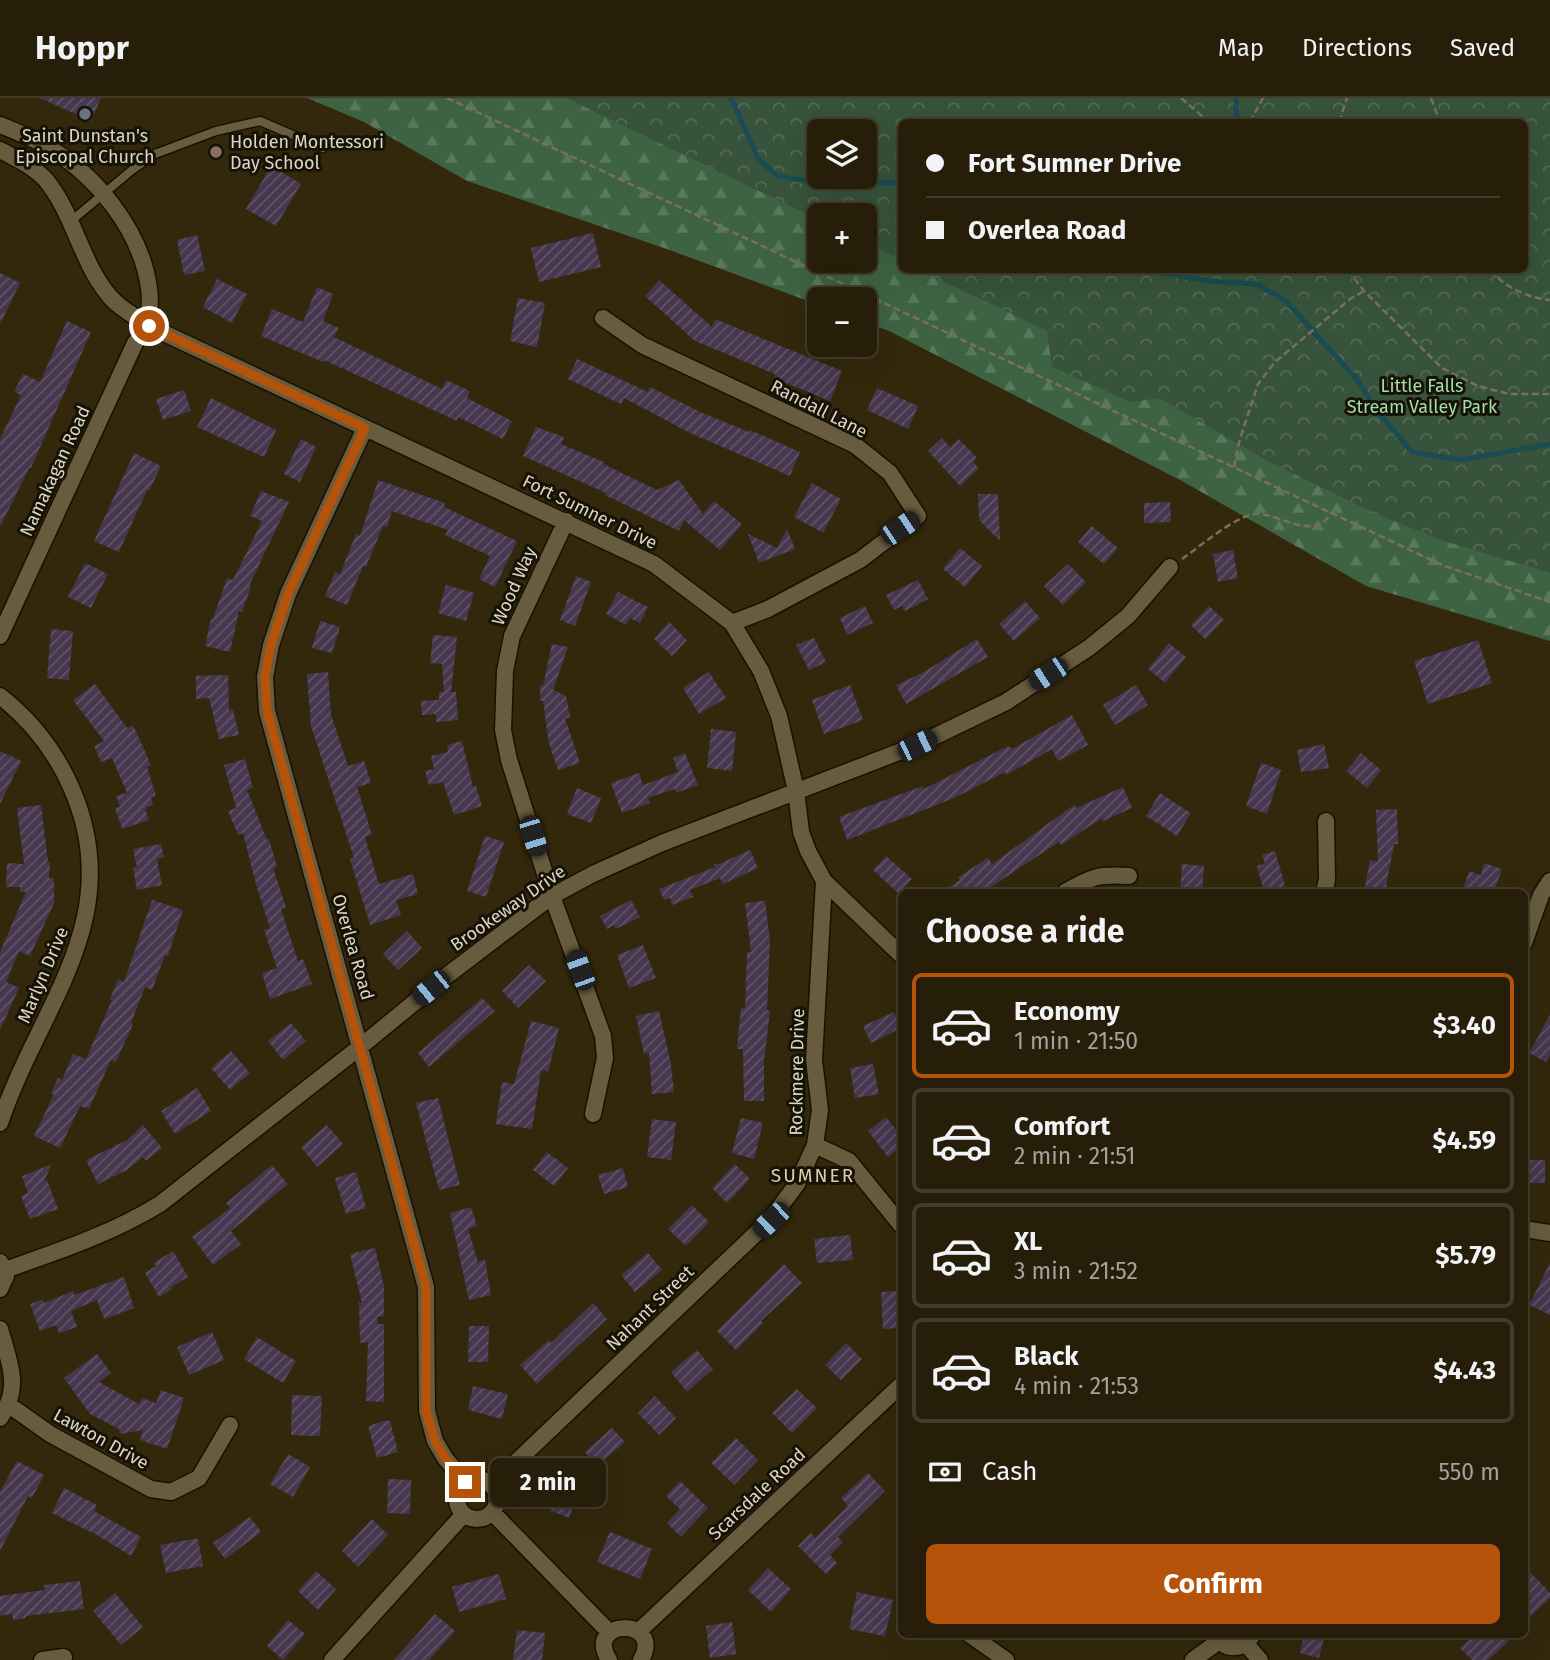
<!DOCTYPE html>
<html lang="en">
<head>
<meta charset="utf-8">
<style>
  body { margin:0; font-family:"Fira Sans",sans-serif; background:#322b17; color:#f1f3f6; height:100vh; display:flex; flex-direction:column; font-size:26px; white-space:nowrap }
  * { box-sizing:border-box; margin:0 }
  p { font-size:23px; color:#a4a29c }
  .icon { flex:none; width:38px; height:38px; fill:none; stroke:currentColor; stroke-width:2; stroke-linecap:round; stroke-linejoin:round }
  .map { position:relative; flex:1; overflow:hidden }
  .drawer { position:absolute; left:898px; top:791px; width:630px; height:749px; display:flex; flex-direction:column; background:#261e09; border-radius:10px; box-shadow:0 7px 28px #0002,0 0 0 2px #423c2a }
  .drawer>* { flex:none }
  .hud { position:absolute; left:898px; top:21px; width:630px; height:154px; border-radius:10px; box-shadow:0 7px 28px #0002,0 0 0 2px #423c2a; display:grid; align-content:center; height:154px; padding:0 28px; background:#261e09 }
  .buttons { position:absolute; left:807px; top:21px; display:grid; gap:14px }
  .buttons a { display:grid; place-items:center; width:70px; height:70px; border-radius:10px; background:#261e09; box-shadow:0 7px 28px #0002,0 0 0 2px #423c2a; font-size:35px }
  .end { position:absolute; width:32px; height:32px; margin:-16px; border:9px solid #b45309; background:#fff; box-shadow:0 0 0 4px #fff }
  .from { border-radius:50% }
  .bubble { position:absolute; height:49px; border-radius:10px; background:#261e09; box-shadow:0 7px 28px #0002,0 0 0 2px #423c2a; font-size:23px; font-weight:700; line-height:49px; text-align:center }
  .car { position:absolute; width:21px; height:42px; margin:-21px -10px; border-radius:9px; box-shadow:0 0 5px 2px #0007; background:linear-gradient(#222 24%,#8ab4d8 0 40%,#222 0 76%,#8ab4d8 0 86%,#222 0) }
  .hud b { display:flex; align-items:center; gap:24px; height:66px; font-size:26px }
  .hud b+b { border-top:2px solid #423c2a }
  .hud i { width:18px; height:18px; background:#f1f3f6 }
  ul { padding:0; list-style:none }
  li { display:flex; align-items:center; gap:21px; height:105px; margin:0 14px 10px; padding:0 14px; border:4px solid #423c2a; border-radius:10px }
  li div { flex:1 }
  li b { display:block; font-size:26px }
  li em { font-style:normal; font-weight:700 }
  li.on { border-color:#b45309 }
  li>.icon { width:63px; height:63px; stroke-width:1.5 }
  h2 { padding:0 28px; font-size:32px; line-height:84px }
  .pay { display:flex; align-items:center; gap:18px; height:77px; padding:0 28px; font-size:26px }
  .pay p { margin-inline-start:auto }
  .action { display:flex; gap:14px; margin-top:auto; padding:14px 28px }
  .action a { flex:1; height:80px; border-radius:10px; background:#b45309; color:#fff; font-size:28px; font-weight:700; line-height:80px; text-align:center }
  header { display:flex; align-items:center; gap:42px; box-sizing:border-box; height:98px; padding:0 35px; background:#261e09; border-bottom:2px solid #423c2a }
  header strong { font-size:33px }
  nav { display:flex; gap:38px; margin-inline-start:auto; font-size:24px }
  .map>svg:first-child { display:block }
</style>
</head>
<body>
<header>
<strong>Hoppr</strong>
<nav><a>Map</a><a>Directions</a><a>Saved</a></nav>
</header>
<div class="map">
<svg width="1550" height="1562" viewBox="0 0 1550 1562">
  <defs>
    <pattern id="forest-firs" width="22" height="20" patternUnits="userSpaceOnUse" patternTransform="scale(1.75)"><rect width="22" height="20" fill="#3e6343"/><path d="M5 1l3.5 6h-7zM16 11l3.5 6h-7z" fill="#59795d"/></pattern>
    <pattern id="park-crowns" width="20" height="18" patternUnits="userSpaceOnUse" patternTransform="scale(1.75)"><rect width="20" height="18" fill="#37533b"/><path d="M2 6a3 3 0 1 1 6 0M12 15a3 3 0 1 1 6 0" fill="none" stroke="#546b56"/></pattern>
    <pattern id="building-hatch" width="6" height="6" patternUnits="userSpaceOnUse" patternTransform="scale(1.75)"><rect width="6" height="6" fill="#46374f"/><path d="M-1 1l2-2M0 6l6-6M5 7l2-2" fill="none" stroke="#605367"/></pattern>
  </defs>
  <rect width="100%" height="100%" fill="#33280c"/>
  <path fill="url(#forest-firs)" fill-rule="evenodd" d="M307 0H1550V543L1366 488 1182 383 889 233 865 224 864 201H819V207L664 150 467 83 364 24ZM901 24H1524V172H901ZM819 33H864V79H819ZM819 117H864V163H819Z"/>
  <path fill="url(#park-crowns)" fill-rule="evenodd" d="M566 0H1550V475L1444 443 1374 415 1273 366 1159 300 1131 304 1052 269 1047 233 920 172H1524V24H901V162L865 144 864 117H819V122ZM819 33H864V79H819Z"/>
  <g fill="none" stroke-linecap="round" stroke-linejoin="round">
    <path stroke="#194c53" stroke-width="5" d="M731 0 758 60 777 78 813 84 901 85
      M1236 0 1237 24
      M1148 172 1208 183 1256 186 1285 202 1359 284 1376 312 1412 354 1462 362 1550 346"/>
  </g>
  <path fill="url(#building-hatch)" d="M40 0H101L91 23Z
    M271 68 301 86 276 128 246 111Z
    M593 135 601 169 539 184 531 150Z
    M197 137 205 173 184 177 177 142Z
    M0 175 20 185 0 226Z
    M217 181 247 196 232 225 203 209Z
    M659 182 712 229 715 221 842 273 830 303 774 280 775 276 695 243 645 198Z
    M317 189 333 196 323 223 339 230 334 239 442 291 446 282 470 293 467 300 512 323 503 341 458 319 457 323 324 262 323 264 261 238 272 211 303 224Z
    M518 200 545 205 537 249 510 243Z
    M67 223 91 234 31 370H29L0 429V341L21 297 14 294 23 276 40 284Z
    M577 261 648 294 650 289 700 314 749 334 750 332 800 354 790 378 690 335 624 300 621 306 568 281Z
    M877 290 918 308 908 331 867 312Z
    M184 292 191 313 163 322 156 301Z
    M211 300 276 332 264 359 197 329Z
    M536 329 564 339 561 346 604 364 603 366 657 392 679 382 703 416 714 403 742 426 720 452 684 422 679 433 605 397 606 395 523 358Z
    M942 340 950 349 959 341 977 360 973 364 979 370 960 388 928 353Z
    M301 341 316 349 300 384 284 376Z
    M134 355 161 368 149 393 147 392 119 454 94 443Z
    M378 382 445 405 444 409 517 443 495 489 479 481 490 458 445 437 448 432 392 413 387 429 383 428 366 469 363 468 347 507 325 498 335 474 340 476 356 436 360 438Z
    M812 385 841 401 823 435 794 419Z
    M261 393 289 404 249 488 251 489 242 514 239 513 230 554 205 548 211 521H213L227 480 233 482 262 423 250 418Z
    M978 396H998L1000 443 979 422Z
    M1170 404 1171 424 1144 425V405Z
    M1092 428 1118 450 1104 466 1078 444Z
    M787 431 795 451 759 465 748 436 777 450Z
    M960 450 982 468 965 489 943 471Z
    M1233 452 1238 480 1218 484 1213 456Z
    M85 465 108 476 91 510 68 499Z
    M1068 466 1086 484 1063 507 1044 488Z
    M576 478 591 484 575 528 560 522Z
    M918 482 928 501 905 513 902 508 894 512 886 497Z
    M446 487 474 495 466 523 438 515Z
    M618 494 648 509 640 525 630 520 626 527 606 516Z
    M1025 503 1040 520 1014 543 999 526Z
    M865 508 873 525 847 537 840 520Z
    M1209 508 1224 522 1205 541 1191 527Z
    M320 523 340 529 332 555 312 550Z
    M669 524 687 542 672 558 654 541Z
    M51 531 73 533 69 582 47 580Z
    M433 537 457 539 451 594H456L458 622 436 624V616L422 617 421 603 439 602V594H444L442 566 430 565Z
    M814 540 826 564 809 572 796 547Z
    M977 541 988 559 906 606 896 587 922 575Z
    M1478 542 1492 585 1428 606 1414 563Z
    M1169 545 1186 559 1165 585 1148 571Z
    M552 546 568 549 553 592 566 598 570 620H565L580 665 558 672 549 646 543 603H540V587L543 588Z
    M328 574 331 616 348 668 364 663 371 685 357 689 372 737 365 739 379 786 413 776 418 796 396 802 401 817 370 827 350 761 354 760 311 628 307 576Z
    M709 574 726 600 699 616 683 590Z
    M228 577 229 613 233 612 239 637 219 641 209 600 196 601V578Z
    M95 586 127 630 133 627 151 667 147 669 156 698 151 699 153 707 145 710 149 722 122 731 115 710 120 709 116 698 127 695 112 660 101 664 94 648 104 643 73 602Z
    M850 587 863 622 824 636 812 602Z
    M1136 587 1148 607 1115 627 1103 607Z
    M1072 617 1088 647 1058 663 1052 651 1006 677 1005 674 954 700 847 742 839 719 923 688 924 691 1008 648 1012 651Z
    M711 631 736 634 732 673 707 670Z
    M462 643 473 689 476 688 482 708 454 717 443 684 429 687 425 673 434 671 431 658 448 654 447 647Z
    M1324 646 1329 670 1301 674 1297 652Z
    M0 653 21 663 0 706Z
    M685 655 698 687 676 695 675 691 648 700 650 705 622 715 611 685 639 675 643 687 678 674 673 660Z
    M1361 655 1381 672 1367 690 1346 673Z
    M245 661 253 690 247 692 267 742 269 741 277 769 273 770 286 809 281 811 298 863 303 861 312 886 270 901 262 875 277 870 264 832 270 830 257 790 243 735 238 737 228 713 236 710 224 667Z
    M1261 665 1281 672 1267 716 1246 708Z
    M1123 689 1132 710 1103 723 1102 720 1061 747 1059 744 983 794H942L960 782 958 779 988 760 992 766 1074 707 1076 710Z
    M577 690 601 700 591 725 567 716Z
    M1160 695 1191 715 1177 738 1146 718Z
    M41 707 48 764H50L49 780H54V805L30 858 19 853 6 884 19 890 0 932V854L26 794H20V789H6L7 765 24 766 17 710Z
    M1397 711 1398 746H1394L1385 794H1364L1370 762 1378 764 1376 712Z
    M485 738 504 744 486 799 467 793Z
    M161 746 164 759 157 761 162 787 137 792 133 770 137 769 133 751Z
    M750 752 758 770 723 786 720 780 690 792 693 799 672 807 670 800 664 802 659 791 715 769 714 766H719Z
    M1275 753 1285 788 1264 794 1257 768 1265 765 1262 757Z
    M886 758 912 781 899 796 873 772Z
    M1484 765 1502 771 1494 794H1474L1475 792 1464 789 1469 773 1481 777Z
    M1182 766 1204 768 1202 794H1180Z
    M152 802 183 812 168 858 165 857 152 892 145 889 131 925 133 926 116 964 111 962 89 1011 80 1008 60 1050 34 1038 54 996 51 995 58 980 62 982 73 956 86 961 112 902 110 901 118 881 124 884Z
    M631 802 640 819 616 831 614 827 607 831 600 818Z
    M765 803 770 843 767 912 770 913 764 964V1003H744L743 951H737L741 910H745L747 854H751L745 805Z
    M407 833 422 850 398 872 383 856Z
    M643 847 656 880 629 890 617 857Z
    M529 867 546 883 518 910 502 893Z
    M482 900 495 913 429 969 418 955Z
    M659 913 671 966 674 994 652 996 649 955 644 956 636 918Z
    M894 914 901 930 871 945 863 928Z
    M1550 917V957L1546 964 1529 955Z
    M531 923 559 930 548 974 541 972 532 1031 496 1026 502 984 514 986Z
    M291 925 306 943 283 962 268 943Z
    M231 953 250 975 230 992 211 970Z
    M873 966 879 996 855 1000 850 970Z
    M197 990 211 1013 175 1036 161 1013Z
    M438 1000 460 1087 439 1092 416 1005Z
    M886 1019 901 1038V1049L888 1059 868 1033Z
    M741 1020 763 1025 754 1061 732 1055Z
    M652 1021 676 1024 671 1062 647 1059Z
    M143 1027 162 1050 146 1063 143 1059 127 1072 98 1086 86 1062 127 1042Z
    M327 1027 343 1046 317 1069 301 1049Z
    M547 1054 568 1070 554 1088 533 1072Z
    M1524 1062H1545V1085H1524Z
    M52 1066 44 1083 47 1082 58 1111 30 1121 21 1098 28 1095 22 1078Z
    M735 1066 750 1081 727 1105 712 1090Z
    M272 1067 288 1086 231 1133 241 1146 213 1167 192 1139 230 1110 226 1105Z
    M623 1070 628 1089 604 1096 598 1077Z
    M356 1074 366 1110 346 1116 335 1080Z
    M692 1107 709 1124 686 1148 668 1131Z
    M471 1109 477 1128 468 1131 478 1164 485 1162 491 1197 469 1202 450 1115Z
    M850 1137 853 1162 817 1165 814 1141Z
    M375 1150 384 1188V1218L377 1219 378 1226H384V1304L366 1303 368 1244 360 1245 359 1205H362L350 1156Z
    M173 1153 188 1179 171 1189 172 1191 159 1199 145 1175 156 1168 154 1165Z
    M648 1155 662 1172 635 1194 621 1177Z
    M1550 1165V1217L1529 1207Z
    M784 1166 802 1185 761 1223 763 1225 736 1252 717 1233Z
    M124 1179 134 1210 104 1221 97 1202 71 1213 77 1229 59 1235 56 1227 40 1233 30 1206 43 1201 44 1205 73 1193 74 1197Z
    M901 1193V1230L883 1231 881 1194Z
    M593 1205 607 1221 537 1286 520 1267 549 1242 551 1245Z
    M469 1228H489L488 1264H468Z
    M212 1234 224 1262 189 1277 177 1249Z
    M257 1239 296 1263 283 1285 244 1261Z
    M846 1245 862 1261 841 1282 825 1267Z
    M697 1252 713 1271 687 1294 671 1274Z
    M97 1256 111 1275 99 1284 139 1306 142 1300 156 1305 161 1292 184 1300 167 1351 140 1342 143 1332 120 1336 119 1331 90 1316 64 1280Z
    M473 1288 508 1296 502 1321 468 1312Z
    M797 1291 817 1310 792 1335 772 1315Z
    M292 1297 322 1298 320 1338 291 1337Z
    M655 1298 676 1320 659 1337 638 1315Z
    M384 1323H390L398 1354 377 1360 368 1328Z
    M612 1330 625 1344 597 1368 585 1354Z
    M736 1340 758 1362 734 1387 711 1365Z
    M288 1356 310 1369 293 1399 270 1386Z
    M17 1363 44 1377 32 1400 28 1398 0 1453V1394Z
    M868 1375 885 1393 838 1439 843 1444 830 1457 837 1465 826 1476 798 1448 811 1435 815 1440 848 1408 841 1400Z
    M388 1381 411 1382 410 1416 387 1415Z
    M563 1381 581 1387 569 1420 551 1413Z
    M680 1383 708 1410 681 1439 667 1425 680 1411 666 1398Z
    M64 1390 97 1407 94 1413 141 1439 131 1458 97 1437 52 1415Z
    M250 1419 261 1434 225 1461 213 1445Z
    M372 1421 388 1437 358 1469 342 1453Z
    M610 1434 652 1451 640 1481 597 1464Z
    M193 1441H198L203 1468 166 1475 160 1447Z
    M768 1470 791 1491 771 1514 748 1492Z
    M316 1473 336 1491 318 1512 298 1493Z
    M1531 1475 1550 1495V1500L1524 1525V1481Z
    M499 1476 506 1501 459 1514 452 1489Z
    M80 1483 84 1511 26 1518V1520L13 1522 12 1516 0 1518V1498L45 1492 44 1487Z
    M857 1494 893 1502 885 1538 849 1531Z
    M115 1495 143 1529 121 1547 93 1513Z
    M435 1516 455 1533 429 1562H394Z
    M288 1522 305 1536 283 1562 267 1548Z
    M732 1524 736 1556 710 1560 706 1528Z
    M517 1532 545 1535 542 1562H513Z
    M1304 1536H1325L1319 1560 1300 1555Z
    M1475 1536H1503L1509 1543 1488 1562H1472L1460 1550Z"/>
  <g fill="none" stroke-linecap="round" stroke-linejoin="round">
    <g stroke="#1b1000" stroke-width="11">
      <path id="lane" d="M71 123 132 72 155 56 216 33 260 23 323 50"/>
    </g>
    <g stroke="#1b1000" stroke-width="19">
      <path id="street" d="M0 27C15 33 30 39 44 47 95 75 141 132 149 190 151 203 149 216 149 228
        M0 52C15 60 33 68 45 81 73 114 80 161 107 195 117 209 135 218 149 228L654 466 732 525 761 573 779 618 796 693 801 734 808 753 824 783 901 857
        M603 220 642 247 855 347 890 375 918 418 860 462 768 511 732 525
        M365 330 288 496 271 547 265 579 267 613 426 1189 427 1313 435 1343 445 1360 465 1384
        M566 423 512 538 505 573 503 632 509 662 552 798 603 938 605 960 593 1016
        M0 538 135 245 149 228
        M0 598C32 623 55 653 71 689 129 820 39 908 0 1025
        M824 783 814 962 820 1012 815 1047 849 1063 901 1127
        M1065 794C1091 779 1098 776 1129 778
        M1324 794 1327 782 1326 723
        M1524 845 1541 797 1550 783
        M1524 1131 1550 1135
        M0 1164 6 1178 0 1191
        M5 1172C59 1153 111 1136 160 1106L360 949 449 876 552 798 593 776 662 745 917 647 1006 604 1090 549 1128 518 1170 469
        M0 1231C9 1263 22 1290 0 1320
        M9 1307 50 1336 151 1391 171 1394 199 1380 230 1327
        M457 1401a20 20 0 1 1 40 0a20 20 0 1 1-40 0Z
        M492 1387 770 1122 797 1086 815 1047
        M492 1414 610 1535
        M638 1534 901 1287
        M969 1536 1006 1562
        M1215 1536C1225 1554 1243 1553 1253 1536
        M1246 1546 1260 1562
        M42 1562 64 1559
        M332 1562 464 1416
        M609 1562C583 1520 665 1519 641 1562
        M1193 1562 1219 1543"/>
    </g>
    <path stroke="#7a7059" stroke-width="2.5" stroke-dasharray="7 3.5" stroke-linecap="butt" d="M447 0 1442 467 1550 504
      M1181 0 1209 24
      M1431 0 1440 24
      M1250 24 1263 0
      M1339 24 1347 0
      M1348 172 1364 193 1442 270 1478 288 1509 296H1550
      M1491 172C1503 189 1529 200 1550 202
      M1234 369 1239 344 1258 286 1275 264 1350 201 1364 193
      M1182 461C1198 450 1239 415 1257 416 1281 416 1317 445 1331 414"/>
    <use href="#lane" stroke="#685c3f" stroke-width="8"/>
    <use href="#street" stroke="#685c3f" stroke-width="16"/>
  </g>
  <g fill="none" stroke-linecap="round" stroke-linejoin="round">
    <path stroke="#b45309" stroke-width="9" d="M149 228 365 330 288 496 271 547 265 579 267 613 426 1189V1313L435 1343 445 1360 465 1384"/>
  </g>
  <circle fill="#6b7280" stroke="#171206" stroke-width="2.5" cx="85" cy="16" r="7"/>
  <circle fill="#8d6e63" stroke="#171206" stroke-width="2.5" cx="216" cy="54" r="7"/>
  <g text-anchor="middle" stroke-width="6" stroke-linejoin="round" paint-order="stroke">
    <g font-size="18" fill="#ddd6c6" stroke="#171206">
      <text x="85" y="44">Saint Dunstan's<tspan x="85" dy="21">Episcopal Church</tspan></text>
      <text x="230" y="50" text-anchor="start">Holden Montessori<tspan x="230" dy="21">Day School</tspan></text>
    </g>
    <g font-size="18" fill="#a1dfa8" stroke="#171206">
      <text x="1422" y="294">Little Falls<tspan x="1422" dy="21">Stream Valley Park</tspan></text>
    </g>
    <g font-size="18" fill="#ddd6c6" stroke="#171206">
      <text transform="translate(819 311) rotate(27)" y="6">Randall Lane</text>
      <text transform="translate(55 373) rotate(-65)" y="6">Namakagan Road</text>
      <text transform="translate(590 414) rotate(26)" y="6">Fort Sumner Drive</text>
      <text transform="translate(514 488) rotate(-66)" y="6">Wood Way</text>
      <text transform="translate(508 810) rotate(-35)" y="6">Brookeway Drive</text>
      <text transform="translate(353 849) rotate(74)" y="6">Overlea Road</text>
      <text transform="translate(43 877) rotate(-67)" y="6">Marlyn Drive</text>
      <text transform="translate(797 974) rotate(-89)" y="6">Rockmere Drive</text>
      <text transform="translate(650 1210) rotate(-44)" y="6">Nahant Street</text>
      <text transform="translate(101 1341) rotate(29)" y="6">Lawton Drive</text>
      <text transform="translate(757 1396) rotate(-43)" y="6">Scarsdale Road</text>
    </g>
    <g font-size="19" letter-spacing="2" fill="#daccac" stroke="#171206">
      <text x="813" y="1084">SUMNER</text>
    </g>
  </g>
</svg>
<div class="buttons">
<a><svg class="icon" aria-label="layers" viewBox="0 0 24 24"><path d="M12 4l9 5-9 5-9-5zM3 14l9 5 9-5"/></svg></a>
<a>+</a>
<a>−</a>
</div>
<i class="end from" style="left:149px;top:228px"></i>
<i class="end" style="left:465px;top:1384px"></i>
<div class="bubble" style="left:490px;top:1360px;width:116px">2 min</div>
<i class="car" style="left:900px;top:430px;rotate:56deg"></i>
<i class="car" style="left:1048px;top:576px;rotate:237deg"></i>
<i class="car" style="left:917px;top:647px;rotate:64deg"></i>
<i class="car" style="left:533px;top:738px;rotate:163deg"></i>
<i class="car" style="left:580px;top:872px;rotate:340deg"></i>
<i class="car" style="left:431px;top:890px;rotate:231deg"></i>
<i class="car" style="left:771px;top:1122px;rotate:227deg"></i>
<div class="hud">
<b><i class="from"></i>Fort Sumner Drive</b>
<b><i></i>Overlea Road</b>
</div>
<section class="drawer">
<h2>Choose a ride</h2>
<ul>
<li class="on"><svg class="icon" aria-label="car" viewBox="0 0 24 24"><path d="M5 17H2v-5l4-1 3-4h7l3 4 3 1v5h-3M9 17h6M6 11h13"/><circle cx="7" cy="17" r="2"/><circle cx="17" cy="17" r="2"/></svg><div><b>Economy</b><p>1 min · 21:50</p></div><em>$3.40</em></li>
<li><svg class="icon" aria-label="car" viewBox="0 0 24 24"><path d="M5 17H2v-5l4-1 3-4h7l3 4 3 1v5h-3M9 17h6M6 11h13"/><circle cx="7" cy="17" r="2"/><circle cx="17" cy="17" r="2"/></svg><div><b>Comfort</b><p>2 min · 21:51</p></div><em>$4.59</em></li>
<li><svg class="icon" aria-label="car" viewBox="0 0 24 24"><path d="M5 17H2v-5l4-1 3-4h7l3 4 3 1v5h-3M9 17h6M6 11h13"/><circle cx="7" cy="17" r="2"/><circle cx="17" cy="17" r="2"/></svg><div><b>XL</b><p>3 min · 21:52</p></div><em>$5.79</em></li>
<li><svg class="icon" aria-label="car" viewBox="0 0 24 24"><path d="M5 17H2v-5l4-1 3-4h7l3 4 3 1v5h-3M9 17h6M6 11h13"/><circle cx="7" cy="17" r="2"/><circle cx="17" cy="17" r="2"/></svg><div><b>Black</b><p>4 min · 21:53</p></div><em>$4.43</em></li>
</ul>
<div class="pay"><svg class="icon" aria-label="cash" viewBox="0 0 24 24"><path d="M3 7h18v10H3z"/><circle cx="12" cy="12" r="2"/></svg>Cash<p>550 m</p></div>
<div class="action"><a>Confirm</a></div>
</section>
</div>
</body>
</html>
